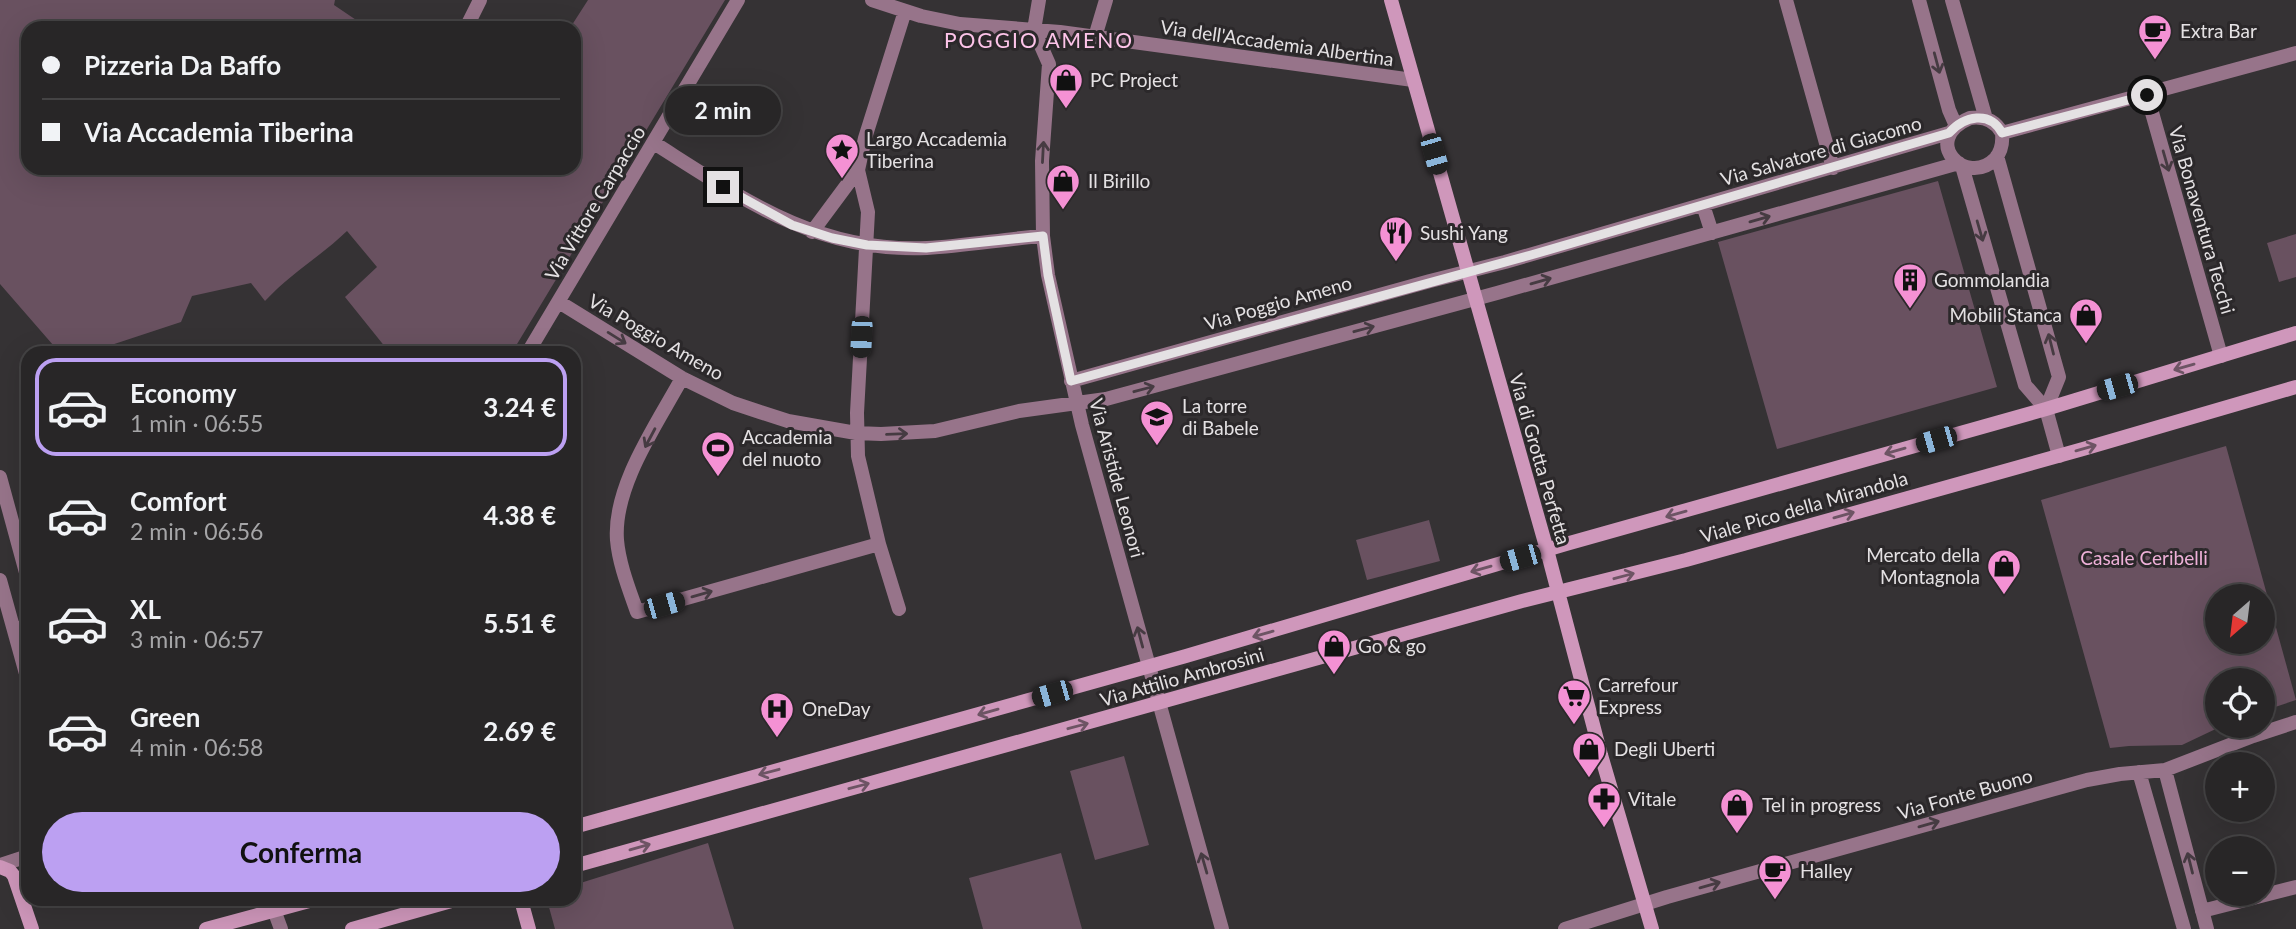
<!DOCTYPE html>
<html lang="it">
<head>
<meta charset="utf-8">
<style>
  body { margin:0; font-family:Lato,sans-serif; background:#302e2f; color:#f1f3f6; height:100vh; display:flex; flex-direction:column; font-size:26px; white-space:nowrap }
  * { box-sizing:border-box; margin:0 }
  p { font-size:23px; color:#a5a5a7 }
  .icon { flex:none; width:38px; height:38px; fill:none; stroke:currentColor; stroke-width:2; stroke-linecap:round; stroke-linejoin:round }
  .map { position:relative; flex:1; overflow:hidden }
  .drawer { position:absolute; left:21px; top:346px; width:560px; height:560px; display:flex; flex-direction:column; background:#282627; border-radius:21px; box-shadow:0 7px 28px #0002,0 0 0 2px #444344 }
  .drawer>* { flex:none }
  .guide { position:absolute; left:21px; top:21px; width:560px; height:154px; border-radius:21px; box-shadow:0 7px 28px #0002,0 0 0 2px #444344; display:grid; align-content:center; height:154px; padding:0 21px; background:#282627 }
  .needle { width:46px; rotate:208deg }
  .fabs { position:absolute; left:2205px; top:584px; display:grid; gap:14px }
  .fabs a { display:grid; place-items:center; width:70px; height:70px; border-radius:50%; background:#282627; box-shadow:0 7px 28px #0002,0 0 0 2px #444344; font-size:35px }
  .end { position:absolute; width:32px; height:32px; margin:-16px; border:9px solid #e4e1e3; background:#111; box-shadow:0 0 0 4px #111 }
  .from { border-radius:50% }
  .bubble { position:absolute; height:49px; border-radius:24px; background:#282627; box-shadow:0 7px 28px #0002,0 0 0 2px #444344; font-size:23px; font-weight:700; line-height:49px; text-align:center }
  .car { position:absolute; width:21px; height:42px; margin:-21px -10px; border-radius:9px; box-shadow:0 0 5px 2px #0007; background:linear-gradient(#222 24%,#8ab4d8 0 40%,#222 0 76%,#8ab4d8 0 86%,#222 0) }
  .guide b { display:flex; align-items:center; gap:24px; height:66px; font-size:26px }
  .guide b+b { border-top:2px solid #444344 }
  .guide i { width:18px; height:18px; background:#f1f3f6 }
  ul { padding:12px 0 0; list-style:none }
  li { display:flex; align-items:center; gap:21px; height:98px; margin:0 14px 10px; padding:0 7px; border:4px solid transparent; border-radius:21px }
  li div { flex:1 }
  li b { display:block; font-size:26px }
  li em { font-style:normal; font-weight:700 }
  li.on { border-color:#bca0f2 }
  li>.icon { width:63px; height:63px; stroke-width:1.5 }
  .button { display:flex; gap:14px; margin-top:auto; padding:14px 21px }
  .button a { flex:1; height:80px; border-radius:42px; background:#bca0f2; color:#111; font-size:28px; font-weight:700; line-height:80px; text-align:center }
  .map>svg:first-child { display:block }
</style>
</head>
<body>
<div class="map">
<svg width="2296" height="929" viewBox="0 0 2296 929">
  <rect width="100%" height="100%" fill="#353234"/>
  <path fill="#695160" fill-rule="evenodd" d="M0 0H335L334 5 368 28H28V168H574V28H570L588 0H725L511 354 390 353 345 297 377 267 347 231C321 256 290 274 265 301L251 283 192 296 181 322 87 353H60L0 284Z
    M1938 181 1997 387 1777 449 1718 242Z
    M2296 234V277L2279 282 2267 243Z
    M2226 446 2296 700 2263 711V681H2217V726H2222L2182 745 2129 746 2110 748 2041 500ZM2217 597H2263V642H2217Z
    M1429 520 1440 561 1367 580 1356 540Z
    M1124 756 1149 845 1095 860 1070 771Z
    M708 843 734 929H555L547 900H574V885Z
    M1061 853 1082 929H983L969 878Z"/>
  <g fill="none" stroke-linecap="round" stroke-linejoin="round">
    <path stroke="#97748a" stroke-width="14" d="M872 0 921 16 960 24 1060 32 1413 80
      M1786 0 1833 168
      M1919 0 1949 110 1956 126
      M1952 0 1986 119
      M466 28 480 0
      M1034 30 1049 64 1042 161 1043 236 1048 275 1082 425 1222 929
      M1034 30 1039 0
      M1095 37 1106 0
      M2147 95 2221 356
      M1970 118C1984 116 1995 120 2002 133 2003 143 2002 151 1995 159 1966 188 1919 140 1970 118Z
      M2002 133 2296 53
      M654 143C741 198 817 253 927 248 965 246 1004 239 1043 236
      M1997 156 2059 377 2046 409
      M1962 166 2025 385 2046 409 2059 456
      M858 170 865 138 905 11
      M1703 205 1712 233
      M812 232 858 170 868 212 857 413 858 456 879 544 899 609
      M559 302 682 378 733 403 760 412 788 421 856 433 881 434 935 431 1019 411 1106 399 1497 293 1959 163
      M527 354 738 0
      M682 378C657 424 613 486 617 540 619 564 629 589 637 612L879 544
      M1071 381 1430 281 1505 262 1949 133
      M0 477 28 580
      M0 580 28 681
      M14 629 28 626
      M2165 770 2207 929
      M2139 772 2184 929
      M0 865 28 856
      M274 910 281 929
      M2202 911 2296 887
      M1565 929 1667 897 2087 780 2120 774 2165 770 2253 736 2296 722"/>
    <path stroke="#cf97bb" stroke-width="14" d="M1391 0 1547 550 1601 755 1652 929
      M574 827 1186 656 1566 544 2046 409 2296 333
      M574 866 1522 601 1686 560 2083 449 2296 387
      M0 867 10 871 14 876 32 929
      M521 900 529 929
      M206 929 313 900
      M352 929 455 900"/>
  </g>
  <defs><path id="oneway-shaft" d="M-6 0H5M1.5-3L5.5 0L1.5 3" fill="none" stroke-width="1.6" stroke-linecap="round" stroke-linejoin="round" transform="scale(1.75)"/></defs>
  <g stroke="#463b42">
    <use href="#oneway-shaft" transform="translate(1937 63) rotate(75)"/>
    <use href="#oneway-shaft" transform="translate(1043 152) rotate(-87)"/>
    <use href="#oneway-shaft" transform="translate(2166 161) rotate(74)"/>
    <use href="#oneway-shaft" transform="translate(1760 219) rotate(-16)"/>
    <use href="#oneway-shaft" transform="translate(1980 231) rotate(74)"/>
    <use href="#oneway-shaft" transform="translate(1541 281) rotate(-16)"/>
    <use href="#oneway-shaft" transform="translate(1364 329) rotate(-15)"/>
    <use href="#oneway-shaft" transform="translate(617 338) rotate(32)"/>
    <use href="#oneway-shaft" transform="translate(2051 344) rotate(-104)"/>
    <use href="#oneway-shaft" transform="translate(1144 389) rotate(-15)"/>
    <use href="#oneway-shaft" transform="translate(897 434) rotate(-2)"/>
    <use href="#oneway-shaft" transform="translate(650 438) rotate(118)"/>
    <use href="#oneway-shaft" transform="translate(702 594) rotate(-16)"/>
    <use href="#oneway-shaft" transform="translate(1140 637) rotate(-105)"/>
    <use href="#oneway-shaft" transform="translate(1929 824) rotate(-16)"/>
    <use href="#oneway-shaft" transform="translate(1204 863) rotate(-106)"/>
    <use href="#oneway-shaft" transform="translate(2190 863) rotate(-104)"/>
    <use href="#oneway-shaft" transform="translate(1710 885) rotate(-16)"/>
  </g>
  <g stroke="#6d5464">
    <use href="#oneway-shaft" transform="translate(2184 367) rotate(164)"/>
    <use href="#oneway-shaft" transform="translate(2086 448) rotate(-16)"/>
    <use href="#oneway-shaft" transform="translate(1895 451) rotate(164)"/>
    <use href="#oneway-shaft" transform="translate(1676 514) rotate(164)"/>
    <use href="#oneway-shaft" transform="translate(1844 515) rotate(-16)"/>
    <use href="#oneway-shaft" transform="translate(1481 569) rotate(164)"/>
    <use href="#oneway-shaft" transform="translate(1624 576) rotate(-15)"/>
    <use href="#oneway-shaft" transform="translate(1263 634) rotate(164)"/>
    <use href="#oneway-shaft" transform="translate(988 712) rotate(164)"/>
    <use href="#oneway-shaft" transform="translate(1078 726) rotate(-15)"/>
    <use href="#oneway-shaft" transform="translate(769 772) rotate(165)"/>
    <use href="#oneway-shaft" transform="translate(859 786) rotate(-15)"/>
    <use href="#oneway-shaft" transform="translate(640 847) rotate(-16)"/>
  </g>
  <g fill="none" stroke-linecap="round" stroke-linejoin="round">
    <path stroke="#e4e1e3" stroke-width="9" d="M723 187 792 225 832 238 867 245 926 248 1043 236 1048 275 1071 381 1531 255 1949 133C1964 116 1990 110 2002 133L2147 95"/>
  </g>
  <defs>
    <g id="cafe-pin" transform="scale(1.75)"><path d="M0 17L-7.5 6A9.5 9.5 0 1 1 7.5 6Z" fill="#f491d4" stroke="#2b282a"/><path d="M-5.5-4.5H6V0H3Q3 3.5 0 3.5H-2.5Q-5.5 3.5-5.5 0ZM3-3.2v2h1.7v-2ZM-6 4.5H4V6H-6Z" fill="#111"/></g>
    <g id="shop-pin" transform="scale(1.75)"><path d="M0 17L-7.5 6A9.5 9.5 0 1 1 7.5 6Z" fill="#f491d4" stroke="#2b282a"/><path d="M-5-2.5h2.3a2.7 3.5 0 0 1 5.4 0H5L5.5 6h-11ZM-1.5-2.5h3a1.5 2.3 0 0 0-3 0Z" fill="#111"/></g>
    <g id="sight-pin" transform="scale(1.75)"><path d="M0 17L-7.5 6A9.5 9.5 0 1 1 7.5 6Z" fill="#f491d4" stroke="#2b282a"/><path d="M0-6L1.8-2.2L6-1.7L2.9 1.2L3.7 5.4L0 3.3L-3.7 5.4L-2.9 1.2L-6-1.7L-1.8-2.2Z" fill="#111"/></g>
    <g id="restaurant-pin" transform="scale(1.75)"><path d="M0 17L-7.5 6A9.5 9.5 0 1 1 7.5 6Z" fill="#f491d4" stroke="#2b282a"/><path d="M-5-6h1v4h1v-4h1v4h1v-4h1v5L-1.5 .5V6h-2V.5L-5-1ZM5-6V6H3V1.5H1.5Q1.5-4 5-6Z" fill="#111"/></g>
    <g id="building-pin" transform="scale(1.75)"><path d="M0 17L-7.5 6A9.5 9.5 0 1 1 7.5 6Z" fill="#f491d4" stroke="#2b282a"/><path d="M-4-6H4V6H1V3H-1V6H-4ZM-2.5-4.3h1.7v1.8h-1.7ZM.8-4.3h1.7v1.8H.8ZM-2.5-1h1.7V.8h-1.7ZM.8-1h1.7V.8H.8Z" fill="#111"/></g>
    <g id="school-pin" transform="scale(1.75)"><path d="M0 17L-7.5 6A9.5 9.5 0 1 1 7.5 6Z" fill="#f491d4" stroke="#2b282a"/><path d="M0-5L7-2L0 1L-7-2ZM-4 1L0 2.5L4 1V4Q0 6-4 4Z" fill="#111"/></g>
    <g id="stadium-pin" transform="scale(1.75)"><path d="M0 17L-7.5 6A9.5 9.5 0 1 1 7.5 6Z" fill="#f491d4" stroke="#2b282a"/><path d="M0-5a6.5 5 0 1 0 0 10a6.5 5 0 1 0 0-10ZM-3.5-1.8h7v3.6h-7Z" fill="#111"/></g>
    <g id="supermarket-pin" transform="scale(1.75)"><path d="M0 17L-7.5 6A9.5 9.5 0 1 1 7.5 6Z" fill="#f491d4" stroke="#2b282a"/><path d="M-6-5.5h2.5l.6 2H6L4.5 2H-2.5L-4.4-4H-6ZM-1.5 3.2a1.3 1.3 0 1 0 .1 0ZM3 3.2a1.3 1.3 0 1 0 .1 0Z" fill="#111"/></g>
    <g id="hospital-pin" transform="scale(1.75)"><path d="M0 17L-7.5 6A9.5 9.5 0 1 1 7.5 6Z" fill="#f491d4" stroke="#2b282a"/><path d="M-5-5h3v3.5h4V-5h3V5h-3V1.5h-4V5h-3Z" fill="#111"/></g>
    <g id="pharmacy-pin" transform="scale(1.75)"><path d="M0 17L-7.5 6A9.5 9.5 0 1 1 7.5 6Z" fill="#f491d4" stroke="#2b282a"/><path d="M-2-6h4v4h4v4h-4v4h-4v-4h-4v-4h4Z" fill="#111"/></g>
  </defs>
  <g fill-rule="evenodd">
    <use href="#cafe-pin" x="2155" y="31"/>
    <use href="#shop-pin" x="1066" y="80"/>
    <use href="#sight-pin" x="842" y="150"/>
    <use href="#shop-pin" x="1063" y="181"/>
    <use href="#restaurant-pin" x="1396" y="233"/>
    <use href="#building-pin" x="1910" y="280"/>
    <use href="#shop-pin" x="2086" y="315"/>
    <use href="#school-pin" x="1157" y="417"/>
    <use href="#stadium-pin" x="718" y="448"/>
    <use href="#shop-pin" x="2004" y="566"/>
    <use href="#shop-pin" x="1334" y="646"/>
    <use href="#supermarket-pin" x="1574" y="696"/>
    <use href="#hospital-pin" x="777" y="709"/>
    <use href="#shop-pin" x="1589" y="749"/>
    <use href="#pharmacy-pin" x="1604" y="799"/>
    <use href="#shop-pin" x="1737" y="805"/>
    <use href="#cafe-pin" x="1775" y="871"/>
  </g>
  <g text-anchor="middle" stroke-width="6" stroke-linejoin="round" paint-order="stroke">
    <g font-size="19" fill="#e4e1e3" stroke="#2b282a" text-anchor="start">
      <text x="2180" y="38">Extra Bar</text>
      <text x="1090" y="87">PC Project</text>
      <text x="866" y="146">Largo Accademia<tspan x="866" dy="22">Tiberina</tspan></text>
      <text x="1088" y="188">Il Birillo</text>
      <text x="1420" y="240">Sushi Yang</text>
      <text x="1934" y="287">Gommolandia</text>
      <text x="2062" y="322" text-anchor="end">Mobili Stanca</text>
      <text x="1182" y="413">La torre<tspan x="1182" dy="22">di Babele</tspan></text>
      <text x="742" y="444">Accademia<tspan x="742" dy="22">del nuoto</tspan></text>
      <text x="1980" y="562" text-anchor="end">Mercato della<tspan x="1980" dy="22">Montagnola</tspan></text>
      <text x="1358" y="653">Go &amp; go</text>
      <text x="1598" y="692">Carrefour<tspan x="1598" dy="22">Express</tspan></text>
      <text x="802" y="716">OneDay</text>
      <text x="1614" y="756">Degli Uberti</text>
      <text x="1628" y="806">Vitale</text>
      <text x="1762" y="812">Tel in progress</text>
      <text x="1800" y="878">Halley</text>
    </g>
    <g font-size="19" fill="#e4e1e3" stroke="#2b282a">
      <text transform="translate(1277 43) rotate(8)" y="7">Via dell'Accademia Albertina</text>
      <text transform="translate(1821 151) rotate(-16)" y="7">Via Salvatore di Giacomo</text>
      <text transform="translate(595 203) rotate(-59)" y="7">Via Vittore Carpaccio</text>
      <text transform="translate(2202 220) rotate(74)" y="7">Via Bonaventura Tecchi</text>
      <text transform="translate(1278 303) rotate(-16)" y="7">Via Poggio Ameno</text>
      <text transform="translate(656 337) rotate(30)" y="7">Via Poggio Ameno</text>
      <text transform="translate(1540 459) rotate(74)" y="7">Via di Grotta Perfetta</text>
      <text transform="translate(1117 478) rotate(75)" y="7">Via Aristide Leonori</text>
      <text transform="translate(1804 507) rotate(-16)" y="7">Viale Pico della Mirandola</text>
      <text transform="translate(1182 677) rotate(-16)" y="7">Via Attilio Ambrosini</text>
      <text transform="translate(1965 794) rotate(-16)" y="7">Via Fonte Buono</text>
    </g>
    <g font-size="19" fill="#eeb0d8" stroke="#2b282a">
      <text x="2144" y="565">Casale Ceribelli</text>
    </g>
    <g font-size="21" letter-spacing="2" fill="#fdc4e9" stroke="#2b282a">
      <text x="1039" y="48">POGGIO AMENO</text>
    </g>
  </g>
</svg>
<div class="fabs">
<a><svg class="needle" viewBox="-14 -14 28 28"><path d="M0-13l5 13h-10z" fill="#e53935"/><path d="M0 13l5-13h-10z" fill="#a5a5a7"/></svg></a>
<a><svg class="icon" aria-label="locate" viewBox="0 0 24 24"><circle cx="12" cy="12" r="6"/><path d="M12 2v4M12 18v4M2 12h4M18 12h4"/></svg></a>
<a>+</a>
<a>−</a>
</div>
<i class="end from" style="left:2147px;top:95px"></i>
<i class="end" style="left:723px;top:187px"></i>
<div class="bubble" style="left:665px;top:86px;width:116px">2 min</div>
<i class="car" style="left:1434px;top:154px;rotate:164deg"></i>
<i class="car" style="left:861px;top:337px;rotate:183deg"></i>
<i class="car" style="left:2117px;top:387px;rotate:254deg"></i>
<i class="car" style="left:1936px;top:440px;rotate:254deg"></i>
<i class="car" style="left:1520px;top:558px;rotate:254deg"></i>
<i class="car" style="left:664px;top:605px;rotate:74deg"></i>
<i class="car" style="left:1052px;top:694px;rotate:254deg"></i>
<div class="guide">
<b><i class="from"></i>Pizzeria Da Baffo</b>
<b><i></i>Via Accademia Tiberina</b>
</div>
<section class="drawer">
<ul>
<li class="on"><svg class="icon" aria-label="car" viewBox="0 0 24 24"><path d="M5 17H2v-5l4-1 3-4h7l3 4 3 1v5h-3M9 17h6M6 11h13"/><circle cx="7" cy="17" r="2"/><circle cx="17" cy="17" r="2"/></svg><div><b>Economy</b><p>1 min · 06:55</p></div><em>3.24 €</em></li>
<li><svg class="icon" aria-label="car" viewBox="0 0 24 24"><path d="M5 17H2v-5l4-1 3-4h7l3 4 3 1v5h-3M9 17h6M6 11h13"/><circle cx="7" cy="17" r="2"/><circle cx="17" cy="17" r="2"/></svg><div><b>Comfort</b><p>2 min · 06:56</p></div><em>4.38 €</em></li>
<li><svg class="icon" aria-label="car" viewBox="0 0 24 24"><path d="M5 17H2v-5l4-1 3-4h7l3 4 3 1v5h-3M9 17h6M6 11h13"/><circle cx="7" cy="17" r="2"/><circle cx="17" cy="17" r="2"/></svg><div><b>XL</b><p>3 min · 06:57</p></div><em>5.51 €</em></li>
<li><svg class="icon" aria-label="car" viewBox="0 0 24 24"><path d="M5 17H2v-5l4-1 3-4h7l3 4 3 1v5h-3M9 17h6M6 11h13"/><circle cx="7" cy="17" r="2"/><circle cx="17" cy="17" r="2"/></svg><div><b>Green</b><p>4 min · 06:58</p></div><em>2.69 €</em></li>
</ul>
<div class="button"><a>Conferma</a></div>
</section>
</div>
</body>
</html>
